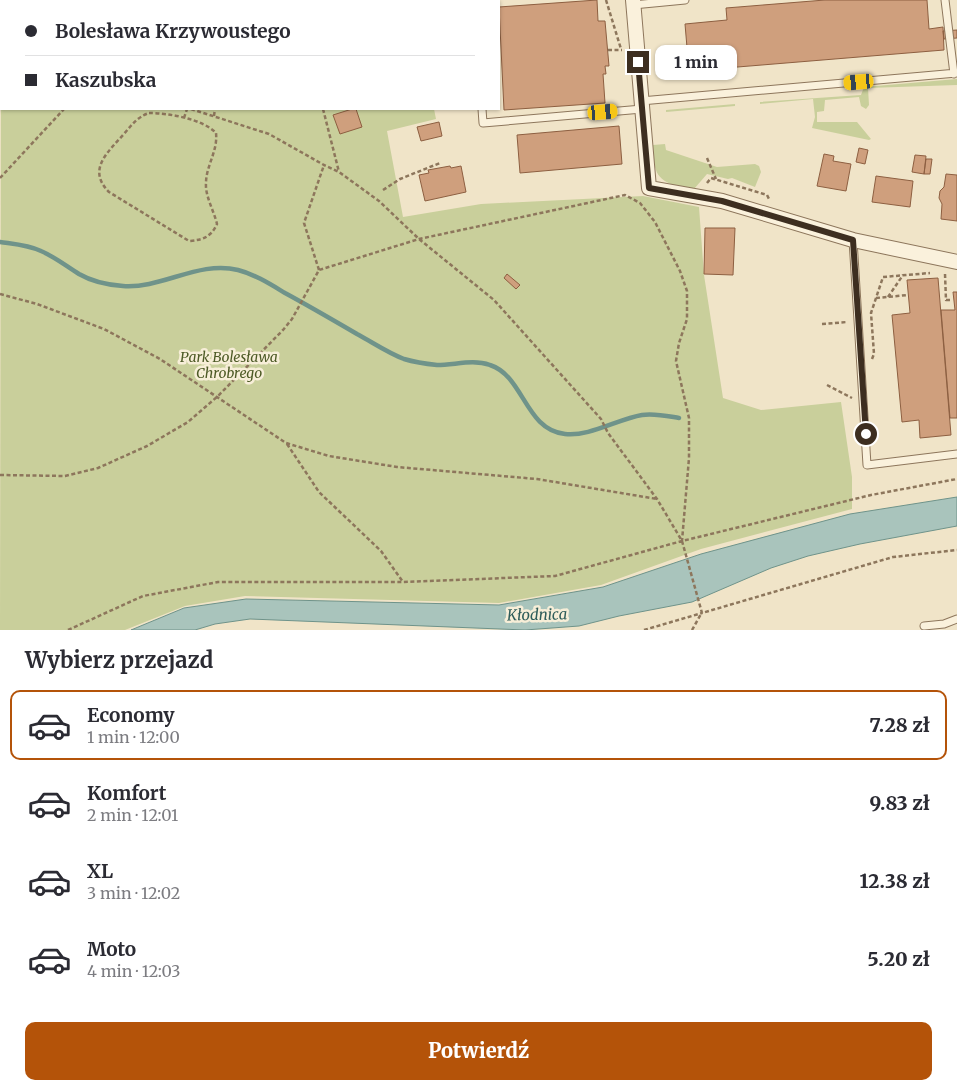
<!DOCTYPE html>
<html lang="pl">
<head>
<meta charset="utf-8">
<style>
  body { margin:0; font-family:Merriweather,serif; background:#f2f2f3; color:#2b2b33; height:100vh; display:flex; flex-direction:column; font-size:19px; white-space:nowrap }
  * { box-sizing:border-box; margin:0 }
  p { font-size:16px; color:#7c7c81 }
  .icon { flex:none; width:28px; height:28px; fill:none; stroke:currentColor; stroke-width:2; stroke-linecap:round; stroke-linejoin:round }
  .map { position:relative; height:630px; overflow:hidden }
  .side { display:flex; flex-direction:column; background:#fff; flex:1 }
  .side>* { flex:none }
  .banner { position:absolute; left:0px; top:0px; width:500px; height:110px; box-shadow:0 1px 4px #0004; display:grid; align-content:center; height:110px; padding:0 25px; background:#fff }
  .end { position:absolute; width:22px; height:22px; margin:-11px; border:6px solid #3d2e20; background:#fff; box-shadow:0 0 0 2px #fff }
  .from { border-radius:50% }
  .bubble { position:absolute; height:35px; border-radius:10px; background:#fff; box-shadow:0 1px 4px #0004; font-size:16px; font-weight:800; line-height:35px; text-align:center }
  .car { position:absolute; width:15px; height:30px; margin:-15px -8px; border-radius:6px; box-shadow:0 0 4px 1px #0007; background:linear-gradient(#f5c518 24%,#345 0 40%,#f5c518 0 76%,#345 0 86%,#f5c518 0) }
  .banner b { display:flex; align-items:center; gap:18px; height:48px; font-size:19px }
  .banner b+b { border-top:1px solid #e1e1e2 }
  .banner i { width:12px; height:12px; background:#2b2b33 }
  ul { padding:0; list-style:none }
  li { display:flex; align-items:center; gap:15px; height:70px; margin:0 10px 8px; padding:0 15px; border:2px solid transparent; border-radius:10px }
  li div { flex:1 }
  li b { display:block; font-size:19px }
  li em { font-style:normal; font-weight:800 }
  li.active { border-color:#b45309 }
  li>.icon { width:45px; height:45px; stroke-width:1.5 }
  h2 { padding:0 25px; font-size:22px; line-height:60px }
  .button { display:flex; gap:10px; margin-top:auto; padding:10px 25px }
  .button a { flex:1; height:58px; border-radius:10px; background:#b45309; color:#fff; font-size:20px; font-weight:800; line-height:58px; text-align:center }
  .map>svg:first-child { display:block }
</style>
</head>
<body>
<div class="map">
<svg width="957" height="630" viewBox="0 0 957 630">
  <rect width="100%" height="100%" fill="#f0e4c8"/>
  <path fill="#c9cf9b" d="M99 0H485L97 1Z
    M1 62V109H434L436 119 387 131 403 217 481 204 643 196 699 207 704 275 723 398 761 410 841 402 852 477V509L701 549 601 585 499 603 245 596 185 606 125 630H0Z
    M957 79V85L868 88 869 105 866 109 861 106 859 97 825 100 824 111 817 112V122H857L871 139 869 140 812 128 815 117 813 99 760 104V102L861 95 864 87Z
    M735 104V106L666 112V110Z
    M665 144 666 150 717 167 755 164 759 166 761 172 755 187 732 178 728 179 707 174 694 189C682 188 660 184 656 170 653 162 654 153 653 145Z"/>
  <path fill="#a9c4bc" stroke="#6f938a" d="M957 497V526L860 544 808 556 771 568 692 602 619 616 579 626 525 630 250 619 215 624 195 630H131L184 608 246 599 499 605 603 587 701 554 850 514Z"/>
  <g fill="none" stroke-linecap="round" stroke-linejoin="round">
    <path stroke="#6f938a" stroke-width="4.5" d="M0 242C13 244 28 245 41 251 55 257 66 266 79 274 91 281 109 285 123 286 162 289 199 260 238 270 254 274 270 284 285 293 309 306 333 320 357 334 372 342 388 353 404 359 414 362 427 364 437 365 455 365 473 359 490 365 524 376 525 430 565 434 589 437 618 419 642 415 654 413 667 416 679 418"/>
  </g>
  <path fill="#cf9f7d" stroke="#8d5f41" d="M597 0 598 21H605L609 66H605L606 74H603L605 103 504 110 499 7Z
    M825 0H927L929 29 943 27 944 50 689 71 685 24 727 20 726 8Z
    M957 30V38L944 39 943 31Z
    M352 109H356L362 127 340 134 333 115Z
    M439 122 442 136 421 141 417 127Z
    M619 126 622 164 520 173 517 135Z
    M859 148 868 150 865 164 856 162Z
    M824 154 834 156 833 161 851 164 846 191 817 186Z
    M915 155 926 156 924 174 912 172Z
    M926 159H932L930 174H924Z
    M450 166 451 168 461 166 466 192 425 201 419 175 429 173 428 170Z
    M946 174 957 175V221L941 219 942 204 939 198 940 191 944 187Z
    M876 176 913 181 910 207 872 202Z
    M705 228H735L733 275 704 274Z
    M507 274 520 285 516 289 504 278Z
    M938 278 951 435 920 438 919 420 902 422 892 315 910 313 907 280Z
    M953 292H957V418H950L941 310H955Z"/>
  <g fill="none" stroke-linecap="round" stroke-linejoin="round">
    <g stroke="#8d765c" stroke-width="9">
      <path id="service" d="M945 0 954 74
        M633 5 685 0
        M0 97 1 96
        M641 101 957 73
        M482 109 483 123 642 109
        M853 240 867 465 957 454
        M924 626 944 624 957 619"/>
    </g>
    <g stroke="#8d765c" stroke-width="16">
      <path id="minor" d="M633 0 649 188 722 201 853 240 957 262"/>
    </g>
    <g stroke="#8d765c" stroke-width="20">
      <path id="tertiary" d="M55 1 57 0
        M0 37 1 36"/>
    </g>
    <path stroke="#8d765c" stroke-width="2.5" stroke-dasharray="4 2.5" stroke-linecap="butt" d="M222 0V1
      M273 0V1
      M606 0 621 49
      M24 1 26 0
      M86 1 88 0
      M152 1 153 0
      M158 1 161 0
      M364 1 365 0
      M0 17 1 16
      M608 50H622
      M191 109 269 134 324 165 339 172 379 201 419 239 494 300 601 419 608 433 657 499 682 541 702 613 893 557 957 550
      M323 109 339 172
      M149 113C168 113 203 119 216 133 218 151 206 166 206 183 205 196 214 211 217 224 211 237 203 240 189 241L109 192C87 170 107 153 123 135 131 126 137 117 149 113Z
      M214 116 215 109
      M184 118 187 109
      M707 158 716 179
      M0 178 64 109
      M707 183 711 178 767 195 769 199
      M383 190 400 179 440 163
      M319 270 304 223 324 165
      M945 274 946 300H951
      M0 294 37 304 104 329 160 359 286 443 329 456 397 467 537 479 657 499
      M888 297 903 275
      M876 298 908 295
      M822 324 847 322
      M872 359 874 354 871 313 883 277 930 273
      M827 385 852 398
      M287 444 319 492 381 551 403 582
      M0 475 65 476 98 468 147 446 188 422 218 396 283 330 292 319 319 270 419 239 625 195 640 203 655 222 680 271 687 291V319L679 343 676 361 689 418V458L682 541
      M68 630 143 596 218 582H403L555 576 682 541 871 495 957 479
      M644 630 702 613
      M692 630 701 614"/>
    <use href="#service" stroke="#faf1dc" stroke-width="7"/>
    <use href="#minor" stroke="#faf1dc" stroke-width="14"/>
    <use href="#tertiary" stroke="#faf1dc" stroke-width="18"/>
  </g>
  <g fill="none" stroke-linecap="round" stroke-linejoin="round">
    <path stroke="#3d2e20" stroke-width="6" d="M638 62 649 188 722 201 853 240 866 434"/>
  </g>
  <g text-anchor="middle" stroke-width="5" stroke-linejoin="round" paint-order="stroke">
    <g font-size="14" font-style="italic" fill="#4d5a26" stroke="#f7eed8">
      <text x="229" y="362">Park Bolesława<tspan x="229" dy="16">Chrobrego</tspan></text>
    </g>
    <g font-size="15" font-style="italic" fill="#2f5d5a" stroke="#f7eed8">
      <text transform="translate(537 615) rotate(-1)" y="5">Kłodnica</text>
    </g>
  </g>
</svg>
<i class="end from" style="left:866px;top:434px"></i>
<i class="end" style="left:638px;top:62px"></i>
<div class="bubble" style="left:655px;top:45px;width:82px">1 min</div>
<i class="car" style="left:859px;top:82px;rotate:265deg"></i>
<i class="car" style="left:603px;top:112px;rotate:85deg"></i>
<div class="banner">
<b><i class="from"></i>Bolesława Krzywoustego</b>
<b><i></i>Kaszubska</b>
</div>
</div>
<section class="side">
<h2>Wybierz przejazd</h2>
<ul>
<li class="active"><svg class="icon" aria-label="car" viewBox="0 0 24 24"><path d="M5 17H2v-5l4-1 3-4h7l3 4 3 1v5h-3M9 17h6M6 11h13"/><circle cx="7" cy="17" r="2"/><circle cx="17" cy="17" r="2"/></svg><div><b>Economy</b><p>1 min · 12:00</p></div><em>7.28 zł</em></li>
<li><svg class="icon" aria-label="car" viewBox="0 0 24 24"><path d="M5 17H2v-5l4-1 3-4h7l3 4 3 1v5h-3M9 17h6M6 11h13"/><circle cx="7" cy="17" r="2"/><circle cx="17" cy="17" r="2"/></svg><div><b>Komfort</b><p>2 min · 12:01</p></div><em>9.83 zł</em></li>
<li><svg class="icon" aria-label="car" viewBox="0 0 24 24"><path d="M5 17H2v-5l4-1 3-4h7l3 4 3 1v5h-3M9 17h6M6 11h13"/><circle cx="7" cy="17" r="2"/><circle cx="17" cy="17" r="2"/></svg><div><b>XL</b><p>3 min · 12:02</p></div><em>12.38 zł</em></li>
<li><svg class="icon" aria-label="car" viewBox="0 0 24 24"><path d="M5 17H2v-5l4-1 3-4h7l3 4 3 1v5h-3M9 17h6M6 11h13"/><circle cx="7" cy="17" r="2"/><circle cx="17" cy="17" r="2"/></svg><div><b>Moto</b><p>4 min · 12:03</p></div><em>5.20 zł</em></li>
</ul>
<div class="button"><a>Potwierdź</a></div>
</section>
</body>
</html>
